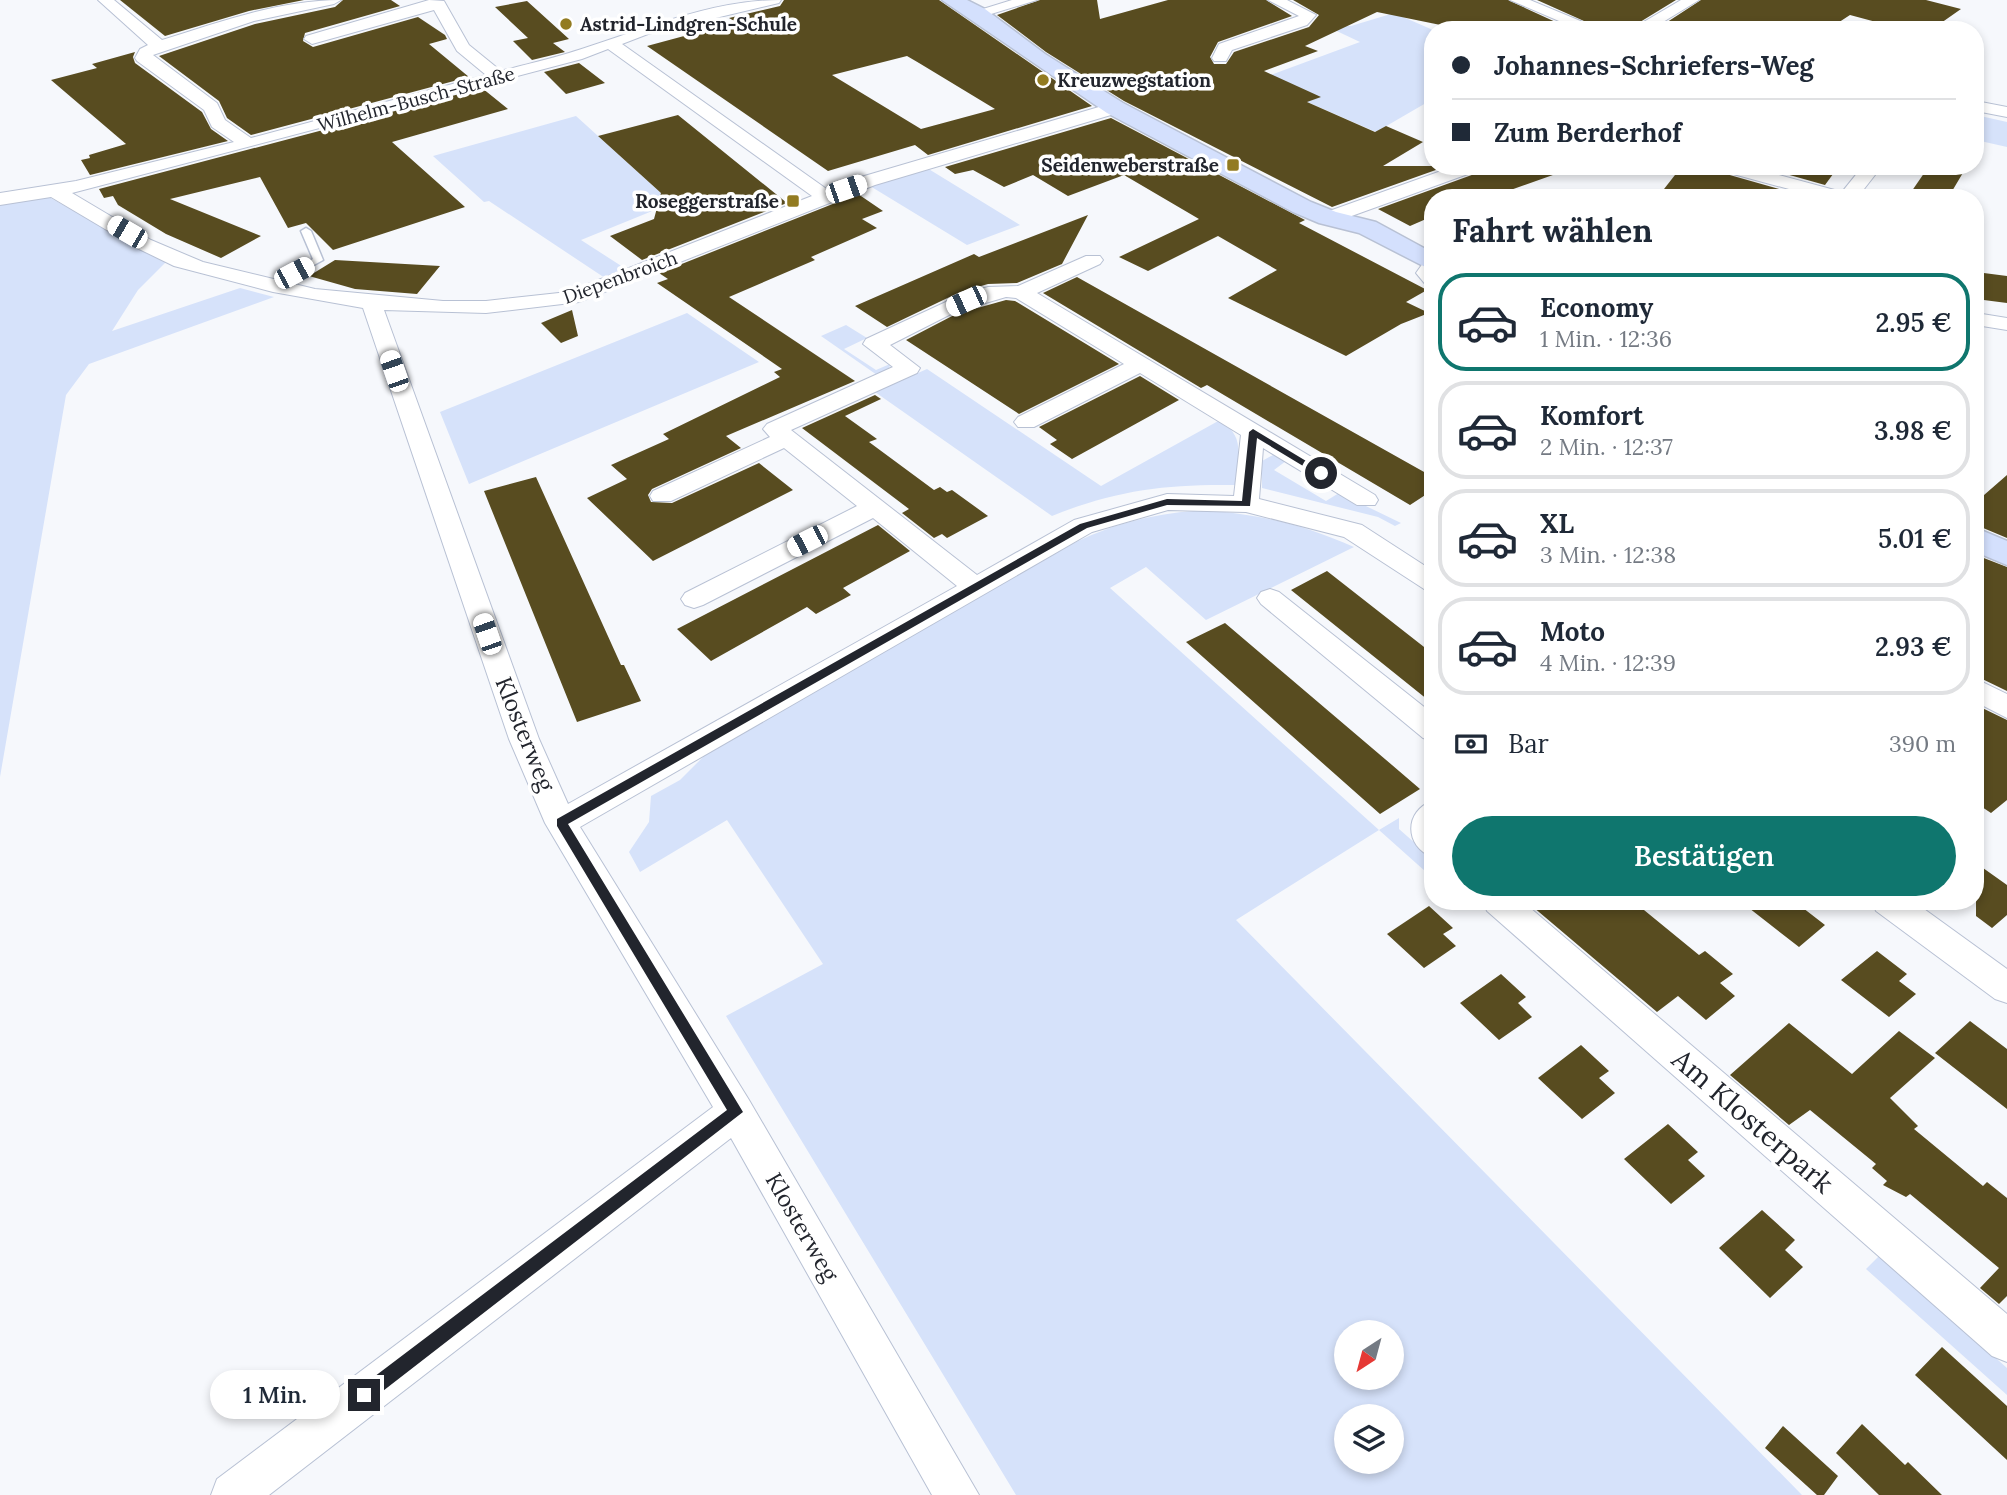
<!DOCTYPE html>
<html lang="de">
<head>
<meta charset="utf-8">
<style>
  body { margin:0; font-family:Lora,serif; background:#f2f2f3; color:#1f2937; height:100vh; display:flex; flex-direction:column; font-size:26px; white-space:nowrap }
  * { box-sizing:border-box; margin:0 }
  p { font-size:23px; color:#747a83 }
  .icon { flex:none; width:38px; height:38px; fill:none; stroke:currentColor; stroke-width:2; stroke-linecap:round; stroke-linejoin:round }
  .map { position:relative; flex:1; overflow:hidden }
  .details { position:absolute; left:1424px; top:189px; width:560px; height:721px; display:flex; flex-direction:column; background:#fff; border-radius:28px; box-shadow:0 4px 10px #0003 }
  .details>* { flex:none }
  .guide { position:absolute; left:1424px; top:21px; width:560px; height:154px; border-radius:28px; box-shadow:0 4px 10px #0003; display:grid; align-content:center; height:154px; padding:0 28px; background:#fff }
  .needle { width:46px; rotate:216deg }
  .buttons { position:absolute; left:1334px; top:1320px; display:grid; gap:14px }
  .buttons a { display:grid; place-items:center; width:70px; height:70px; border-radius:50%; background:#fff; box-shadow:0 4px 10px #0003; font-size:35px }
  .end { position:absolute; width:32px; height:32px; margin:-16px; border:9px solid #22252d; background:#fff; box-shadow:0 0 0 4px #fff }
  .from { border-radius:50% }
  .bubble { position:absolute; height:49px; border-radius:24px; background:#fff; box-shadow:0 4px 10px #0003; font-size:23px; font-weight:600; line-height:49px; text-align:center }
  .car { position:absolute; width:21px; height:42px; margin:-21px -10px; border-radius:9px; box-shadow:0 0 5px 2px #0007; background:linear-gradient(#fff 24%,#345 0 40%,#fff 0 76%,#345 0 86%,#fff 0) }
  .guide b { display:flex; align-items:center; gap:24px; height:66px; font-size:26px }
  .guide b+b { border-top:2px solid #e0e1e3 }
  .guide i { width:18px; height:18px; background:#1f2937 }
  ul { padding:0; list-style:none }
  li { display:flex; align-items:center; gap:21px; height:98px; margin:0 14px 10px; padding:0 14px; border:4px solid #e0e1e3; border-radius:28px }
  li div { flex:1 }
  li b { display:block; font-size:26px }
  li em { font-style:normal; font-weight:600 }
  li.current { border-color:#0f766e }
  li>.icon { width:63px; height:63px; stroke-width:1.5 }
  h2 { padding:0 28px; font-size:32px; line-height:84px }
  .pay { display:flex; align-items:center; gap:18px; height:77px; padding:0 28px; font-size:26px }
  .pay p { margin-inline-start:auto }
  .button { display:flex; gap:14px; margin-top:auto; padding:14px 28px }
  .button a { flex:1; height:80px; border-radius:42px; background:#0f766e; color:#fff; font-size:28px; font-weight:600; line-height:80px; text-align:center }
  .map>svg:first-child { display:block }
</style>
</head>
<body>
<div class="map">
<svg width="2007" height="1495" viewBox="0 0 2007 1495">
  <rect width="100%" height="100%" fill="#f6f8fc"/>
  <path fill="#d6e2fa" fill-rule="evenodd" d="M1394 13 1433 30V106L1426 103 1376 132 1257 80 1360 42 1326 26H1351Z
    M1976 115 2007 122V147L1976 140Z
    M576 116 672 203 581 240 626 269 605 278 489 201 484 202 433 156Z
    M927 168 1020 225 967 245 870 186Z
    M47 196 166 262 138 290 112 331 240 288 274 297 89 364 66 395 0 777V202Z
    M687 313 759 362 469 484 440 412Z
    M846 325 867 338 844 349 876 370 890 364 889 370 877 375 821 336Z
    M927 369 1101 486 1220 420C1247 438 1237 457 1235 485 1166 484 1116 490 1052 516L875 392Z
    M1273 455 1286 461 1274 470 1326 501 1339 493 1401 523 1395 526 1378 517 1262 488V461Z
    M1205 510C1261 515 1302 524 1354 547L1206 620 1146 567 1110 588 1379 830 1399 818V829L1433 859V867L1426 872 1379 830 1236 920 1802 1495H1016L726 1016 823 964 727 820 640 872 629 852 649 822 651 796 680 780 709 751 1076 542C1118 522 1158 513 1205 510ZM1346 1332H1391V1377H1346ZM1346 1416H1391V1461H1346Z
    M1880 1255 2007 1368V1395L1866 1269Z"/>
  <path fill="#584c20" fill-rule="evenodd" d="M120 0H304L249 11 165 36Z
    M343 0H391L400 6 305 33 303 41 313 47 418 17 445 35 447 39 429 44 469 77 251 135 227 118 219 101 159 56 255 24 335 7Z
    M784 0H939L1092 106 928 155 915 145 828 171 647 46 736 22 729 18 780 6ZM907 56 919 63 995 109 921 129 832 75Z
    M1040 0H1097L1100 19 1168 0H1266L1292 16 1218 42 1210 57 1214 64H1226L1234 52 1309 27 1319 15 1293 0H1508L1573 30H1465L1377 12 1305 46 1318 51 1264 71 1321 97 1307 102 1375 132 1386 126 1423 142 1383 166H1447L1332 207 1124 101 1046 52 997 15Z
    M1537 0H1676L1627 30H1604Z
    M1701 0H1926L1961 9 1931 30H1906L1850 15 1827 30H1655Z
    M527 1 569 39 553 43 565 52 532 60 513 41 528 38 495 7Z
    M135 52 133 57 135 63 202 112 211 129 228 141 90 175 81 160 90 158 89 155 126 144 51 80 97 68 92 64Z
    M579 63 605 83 566 94 544 72Z
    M482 88 508 109 392 142 465 207 333 250 306 223 288 228 260 177 170 199 261 236 221 258 166 234 118 205 113 196 104 198 99 189Z
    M678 115 787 203 642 260 610 236 654 219 661 193 598 136Z
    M1111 118 1305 220 1299 223 1427 290 1406 302 1429 313 1401 324 1346 356 1228 298 1277 270 1218 236 1148 271 1119 257 1199 219 1124 175 1068 196 1033 175 1004 187 973 170 955 174 945 167Z
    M1484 166H1566L1567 170 1488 198H1433V216L1410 226 1378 209 1480 172Z
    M1682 166H1698L1811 198H1657Z
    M1757 166H1839L1825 185Z
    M1929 166 1964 171 1948 198H1907Z
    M858 194 883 211 862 219 877 228 811 257 815 260 729 297 855 381 726 436 741 448 652 489 648 495 651 502 672 503 759 463 793 490 653 561 587 498 627 479 611 465 669 439 663 434 780 377 774 372 782 369 657 283 668 279 659 273Z
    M1088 215 1062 264 1017 283 988 284 960 292 887 327 855 306 974 254 979 257Z
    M335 260 440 266 417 294 355 289 309 276Z
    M1976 272 2007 276V303L1976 299Z
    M1077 277 1433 477V490L1410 505 1207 385 1201 388 1043 293Z
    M1006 300 1015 301 1119 364 1019 414 906 340 956 314Z
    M572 310 578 336 561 343 541 323Z
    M1140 376 1179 400 1072 459 1050 444 1057 440 1039 427Z
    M875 395 881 399 845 416 877 439 869 442 934 490 940 487 947 492 952 490 988 516 947 538 942 534 934 538 902 513 909 509 802 428Z
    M2007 475V538L1976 525V502Z
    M536 477 621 665H624L641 701 577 722 484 491Z
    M878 525 910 551 843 588 851 595 816 614 807 607 711 661 677 629Z
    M1976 555 2007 567V691L1976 676Z
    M1327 571 1433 654V704L1291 590Z
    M1225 623 1392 765 1420 789 1380 814 1186 642Z
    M1976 705 2007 720V800L1991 813 1976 803Z
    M1976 863 2007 885V915L1992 928 1976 916Z
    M1526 901H1633L1699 955 1705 951 1733 974 1720 983 1735 996 1706 1020 1678 996 1657 1012Z
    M1740 901H1794L1825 925 1799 947Z
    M1429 906 1453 928 1443 934 1456 946 1424 968 1387 934Z
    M1877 951 1907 974 1899 981 1916 994 1889 1017 1841 980Z
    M1501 974 1526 997 1518 1003 1532 1017 1499 1040 1460 1003Z
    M1970 1021 2007 1049V1109L1935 1053Z
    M1789 1023 1852 1074 1899 1031 1935 1058 1890 1098 1918 1126 1914 1129 1983 1186 1987 1182 2007 1198V1296L1999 1304 1980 1288 1999 1268 1910 1194 1906 1197 1883 1185 1887 1181 1872 1168 1876 1164 1810 1110 1789 1125 1730 1075Z
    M1581 1045 1609 1071 1599 1078 1615 1093 1582 1119 1538 1078Z
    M1668 1124 1698 1152 1688 1160 1705 1176 1671 1204 1624 1159Z
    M1762 1210 1795 1240 1785 1250 1803 1267 1770 1298 1719 1248Z
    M1942 1347 2007 1406V1460L1915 1375Z
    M1862 1424 1905 1465 1908 1462 1942 1495H1879L1836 1453Z
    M1783 1426 1838 1476 1824 1495H1817L1765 1448Z"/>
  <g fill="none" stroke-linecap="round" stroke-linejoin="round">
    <g stroke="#b8c1d4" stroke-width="3">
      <path id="lane" d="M306 228 311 231 323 260 272 288H266V284L313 259 301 231Z"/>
    </g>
    <g stroke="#b8c1d4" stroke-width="2">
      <path id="street" d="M98 0H114L162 40C220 22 279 0 341 0L334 4 254 21 153 55 217 103 225 120 251 138 486 75 457 51 434 10 312 44 304 39 306 36 429 0 444 1 469 45 501 71C523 65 546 60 569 53 638 32 708 0 781 0L779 3 648 34 622 44 828 190 861 177 1109 104 1115 103 1124 108 1121 112 875 185 579 302 486 313 384 310 539 739 568 804 957 586 873 518 703 605 694 608 685 605 681 599 685 593 857 506 784 448 671 501H653L650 496 653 491 770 437 763 429 767 424 893 367 863 344 866 339 961 295 988 287 1018 286 1086 256H1100L1103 260 1100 264 1037 293 1375 495 1378 500 1375 505H1357L1263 448 1259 499 1362 525 1433 571V592L1424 589 1344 537 1246 512 1168 510 1092 532 580 827 749 1100 979 1495H932L731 1138 269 1495H211L217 1479 713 1107 545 823 509 739 363 308 273 292 174 266 137 248 51 197 0 205V193L76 181 234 142 212 127 204 110 137 61 135 58 140 49 148 45ZM608 49 812 196 568 292 486 301H443L315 289 203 262 151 240 72 193 582 59ZM1006 297 1016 298 1124 364 1018 417 1014 422 1018 427H1034L1140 373 1241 435 1234 496 1167 494 1074 520 977 575 791 430 917 373 920 368 890 345 955 312Z
        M1012 0H1037L978 18 970 13Z
        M1268 0H1287L1316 15 1307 25 1232 50 1226 61H1214L1212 58 1219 44 1299 16Z
        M1510 0H1530L1602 30H1580Z
        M1681 0H1699L1650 30H1630Z
        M1976 101 2007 107V117L1976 111Z
        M1455 166H1482L1479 170 1335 222 1328 224 1318 218 1321 214Z
        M1724 166H1746L1842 192 1863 166H1882L1857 198H1822L1726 172Z
        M1433 257V287L1426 285 1416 273 1426 259Z
        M1976 313 2007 318V330L1976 325Z
        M1270 589 1279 592 1433 714V741L1423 738 1261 604 1257 598 1261 592Z
        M1976 679 2007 694V718L1976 702Z
        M1433 801V857C1404 847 1404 810 1433 801Z
        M1483 901H1522L2007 1314V1362L1992 1356 1487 911Z
        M1872 901H1913L2007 969V1003L1995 999 1876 911Z"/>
    </g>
    <g stroke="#b8c1d4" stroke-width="3">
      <path id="secondary" d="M942 0H967L985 9 1045 54 1123 103 1311 202 1336 212 1376 222 1433 253V271L1359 233 1319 223 1293 212 1107 113Z
        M1976 528 2007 541V565L1976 552Z"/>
    </g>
    <use href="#lane" fill="#fff" fill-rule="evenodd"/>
    <use href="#street" fill="#fff" fill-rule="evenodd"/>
    <use href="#secondary" fill="#d4e0fd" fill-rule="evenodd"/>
  </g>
  <path fill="#22252d" d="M1253 429 1326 473 1318 475 1257 438 1250 506 1167 505 1087 528 568 824 743 1112 370 1401H358V1389L727 1110 557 826V819L1080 524 1167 499 1242 501 1249 432Z"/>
  <g fill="#927b21" stroke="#fff" stroke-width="2.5">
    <circle cx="566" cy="24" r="7"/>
    <circle cx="1043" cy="80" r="7"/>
    <rect x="1226" y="158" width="14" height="14" rx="3.5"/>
    <rect x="786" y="194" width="14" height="14" rx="3.5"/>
  </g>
  <g text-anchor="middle" stroke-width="7" stroke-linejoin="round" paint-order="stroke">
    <g font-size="19" font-weight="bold" fill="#22252d" stroke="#fff" text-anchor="start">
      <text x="580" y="31">Astrid-Lindgren-Schule</text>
      <text x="1057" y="87">Kreuzwegstation</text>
      <text x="1219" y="172" text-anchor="end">Seidenweberstraße</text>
      <text x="779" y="208" text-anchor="end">Roseggerstraße</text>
    </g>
    <g font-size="19" fill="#22252d" stroke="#fff">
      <text transform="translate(416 99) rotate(-15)" y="7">Wilhelm-Busch-Straße</text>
      <text transform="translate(620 277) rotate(-20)" y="7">Diepenbroich</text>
    </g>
    <g font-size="23" fill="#22252d" stroke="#fff">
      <text transform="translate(525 734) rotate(68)" y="8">Klosterweg</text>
      <text transform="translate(802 1227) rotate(60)" y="8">Klosterweg</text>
    </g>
    <g font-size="28" fill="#22252d" stroke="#fff">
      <text transform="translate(1753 1121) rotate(41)" y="10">Am Klosterpark</text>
    </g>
  </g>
</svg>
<div class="buttons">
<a><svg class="needle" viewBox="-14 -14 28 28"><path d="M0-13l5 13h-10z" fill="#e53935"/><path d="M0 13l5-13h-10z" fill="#747a83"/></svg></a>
<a><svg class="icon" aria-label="layers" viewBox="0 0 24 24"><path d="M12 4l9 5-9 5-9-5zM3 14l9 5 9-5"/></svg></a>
</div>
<i class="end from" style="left:1321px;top:473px"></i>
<i class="end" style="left:364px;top:1395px"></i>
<div class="bubble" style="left:210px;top:1370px;width:130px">1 Min.</div>
<i class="car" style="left:846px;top:189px;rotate:71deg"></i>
<i class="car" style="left:127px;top:232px;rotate:300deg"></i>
<i class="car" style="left:294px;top:273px;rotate:62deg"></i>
<i class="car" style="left:966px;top:301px;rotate:245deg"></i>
<i class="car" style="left:394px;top:371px;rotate:341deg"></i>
<i class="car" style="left:807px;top:541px;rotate:243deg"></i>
<i class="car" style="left:487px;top:634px;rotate:341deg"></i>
<div class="guide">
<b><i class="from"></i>Johannes-Schriefers-Weg</b>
<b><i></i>Zum Berderhof</b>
</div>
<section class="details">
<h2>Fahrt wählen</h2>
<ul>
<li class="current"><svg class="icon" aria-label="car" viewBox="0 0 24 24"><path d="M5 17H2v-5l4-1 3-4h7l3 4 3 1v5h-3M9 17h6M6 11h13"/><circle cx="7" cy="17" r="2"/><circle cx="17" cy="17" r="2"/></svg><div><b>Economy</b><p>1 Min. · 12:36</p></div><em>2.95 €</em></li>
<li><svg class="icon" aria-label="car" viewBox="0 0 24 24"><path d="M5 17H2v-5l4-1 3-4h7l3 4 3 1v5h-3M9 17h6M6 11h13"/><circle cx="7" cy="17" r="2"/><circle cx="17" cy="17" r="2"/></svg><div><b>Komfort</b><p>2 Min. · 12:37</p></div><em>3.98 €</em></li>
<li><svg class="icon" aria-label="car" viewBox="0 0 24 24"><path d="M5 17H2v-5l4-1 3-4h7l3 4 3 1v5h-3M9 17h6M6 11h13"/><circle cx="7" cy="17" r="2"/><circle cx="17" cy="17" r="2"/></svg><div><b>XL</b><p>3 Min. · 12:38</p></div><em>5.01 €</em></li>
<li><svg class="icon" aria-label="car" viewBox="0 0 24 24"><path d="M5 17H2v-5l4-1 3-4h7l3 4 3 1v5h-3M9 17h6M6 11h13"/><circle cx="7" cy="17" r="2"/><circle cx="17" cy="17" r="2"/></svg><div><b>Moto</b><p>4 Min. · 12:39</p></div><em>2.93 €</em></li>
</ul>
<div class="pay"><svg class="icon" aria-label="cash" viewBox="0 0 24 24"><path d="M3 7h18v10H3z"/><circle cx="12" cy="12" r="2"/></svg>Bar<p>390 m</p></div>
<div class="button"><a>Bestätigen</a></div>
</section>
</div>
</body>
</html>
